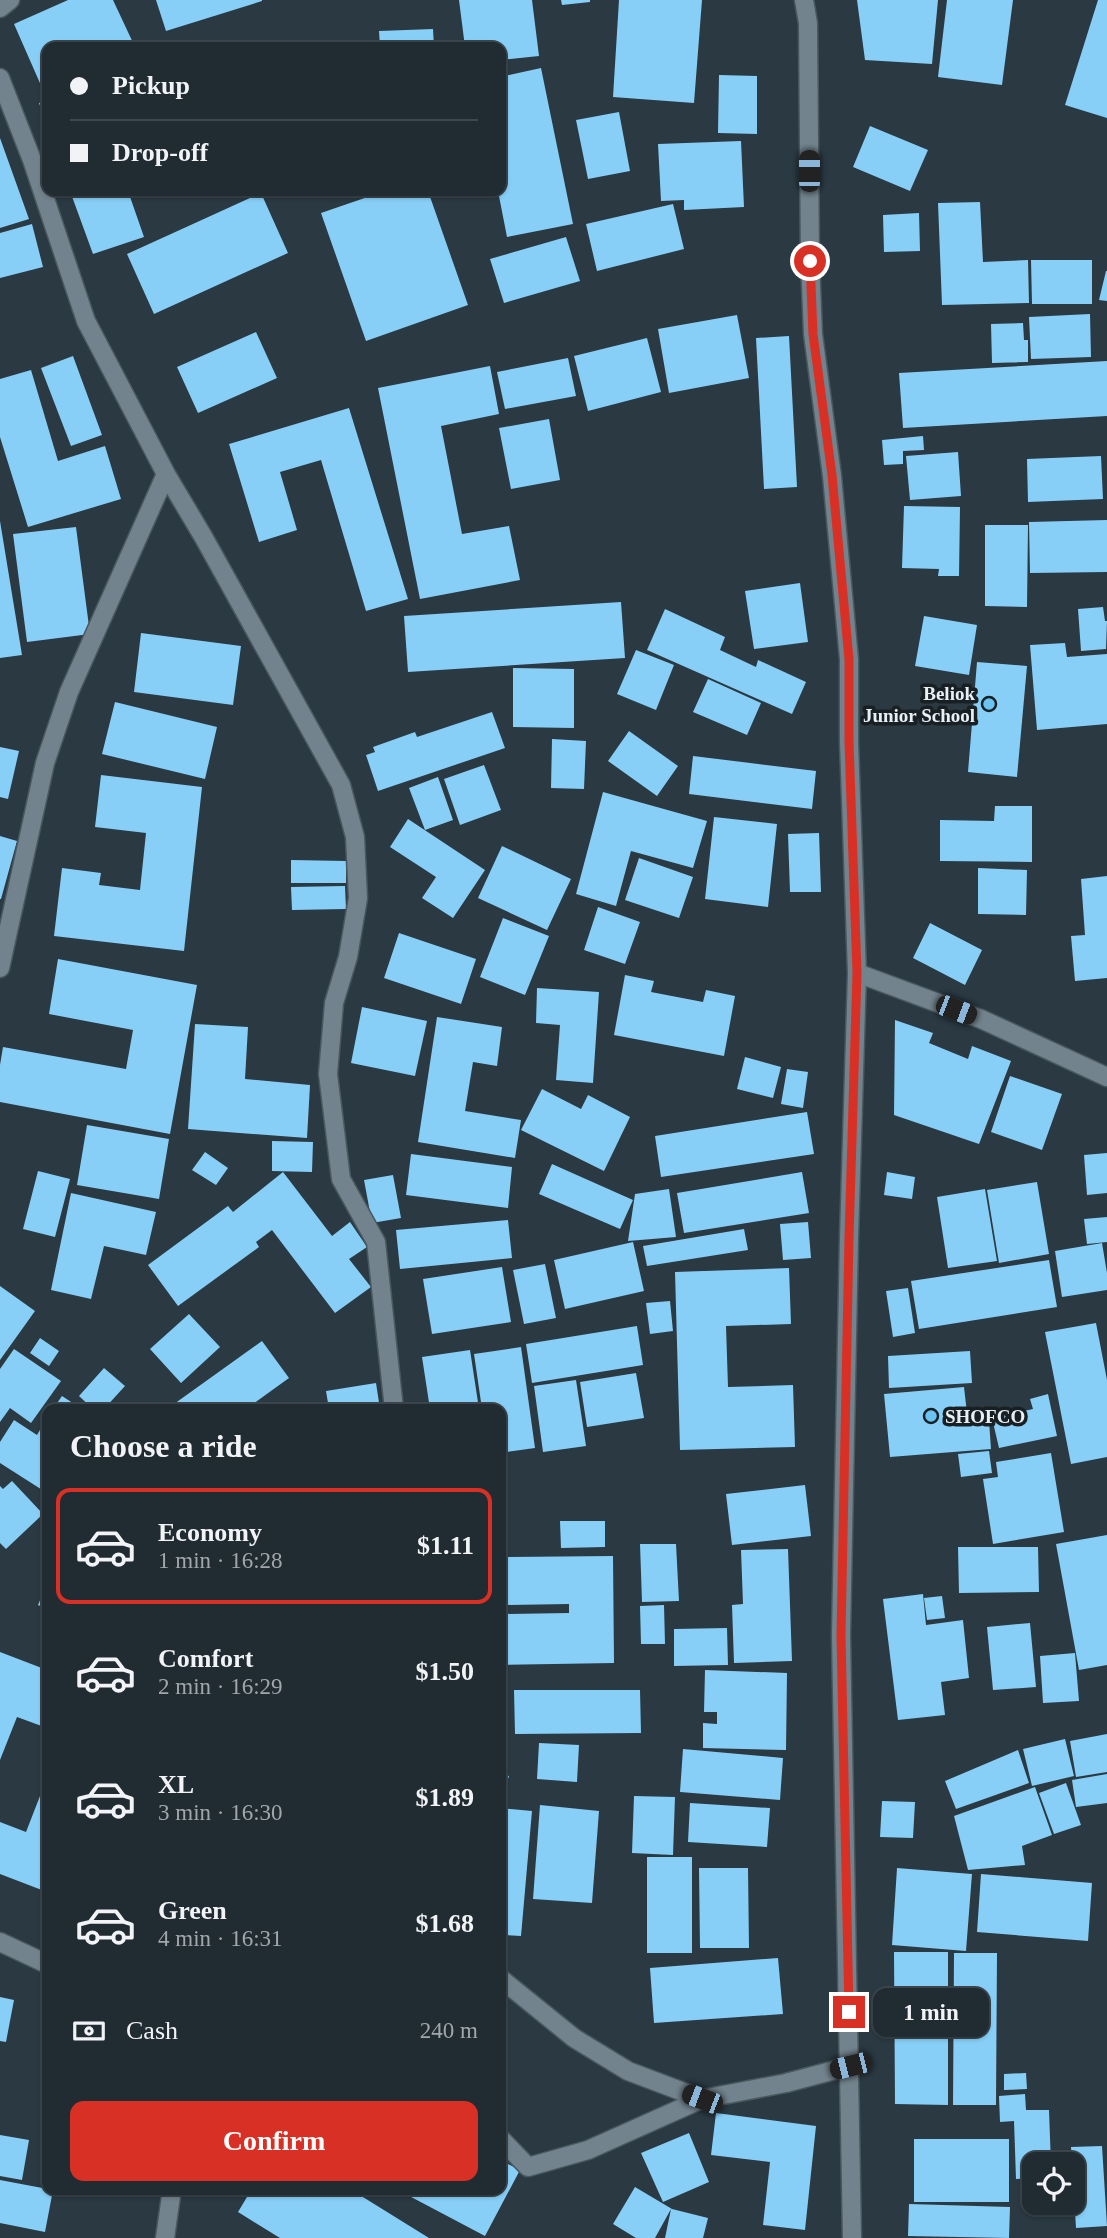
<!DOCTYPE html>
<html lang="en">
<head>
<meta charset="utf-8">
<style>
  body { margin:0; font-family:"Times New Roman",serif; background:#28333a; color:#f1f3f6; height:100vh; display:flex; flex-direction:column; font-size:26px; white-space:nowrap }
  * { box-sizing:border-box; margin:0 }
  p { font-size:23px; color:#a2a7ac }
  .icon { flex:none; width:38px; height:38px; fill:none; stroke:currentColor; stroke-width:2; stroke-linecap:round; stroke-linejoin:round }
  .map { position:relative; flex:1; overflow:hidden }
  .sheet { position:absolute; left:42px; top:1404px; width:464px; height:791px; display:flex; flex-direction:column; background:#202b32; border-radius:14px; box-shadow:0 2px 5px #0004,0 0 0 2px #3d474d }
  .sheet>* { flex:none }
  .hud { position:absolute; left:42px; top:42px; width:464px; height:154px; border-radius:14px; box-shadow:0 2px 5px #0004,0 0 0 2px #3d474d; display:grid; align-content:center; height:154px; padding:0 28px; background:#202b32 }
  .tools { position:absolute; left:1022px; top:2152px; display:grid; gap:14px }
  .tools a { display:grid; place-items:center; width:63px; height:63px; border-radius:14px; background:#202b32; box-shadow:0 2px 5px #0004,0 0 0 2px #3d474d; font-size:35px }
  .end { position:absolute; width:32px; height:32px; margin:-16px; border:9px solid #d93025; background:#fff; box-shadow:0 0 0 4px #fff }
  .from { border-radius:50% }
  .bubble { position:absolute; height:49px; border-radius:14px; background:#202b32; box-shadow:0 2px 5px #0004,0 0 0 2px #3d474d; font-size:23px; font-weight:800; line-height:49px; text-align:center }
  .car { position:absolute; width:21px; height:42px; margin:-21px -10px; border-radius:9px; box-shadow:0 0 5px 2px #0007; background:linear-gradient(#222 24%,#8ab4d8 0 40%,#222 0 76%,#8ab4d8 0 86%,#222 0) }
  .hud b { display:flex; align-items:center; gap:24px; height:66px; font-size:26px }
  .hud b+b { border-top:2px solid #3d474d }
  .hud i { width:18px; height:18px; background:#f1f3f6 }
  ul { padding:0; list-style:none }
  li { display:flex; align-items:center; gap:21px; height:116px; margin:0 14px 10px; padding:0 14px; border:4px solid transparent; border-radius:14px }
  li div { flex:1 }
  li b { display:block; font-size:26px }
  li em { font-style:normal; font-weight:800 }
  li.on { border-color:#d93025 }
  li>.icon { width:63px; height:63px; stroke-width:1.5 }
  h2 { padding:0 28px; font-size:32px; line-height:84px }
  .pay { display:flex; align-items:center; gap:18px; height:77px; padding:0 28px; font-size:26px }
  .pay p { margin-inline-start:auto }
  .button { display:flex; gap:14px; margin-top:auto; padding:14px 28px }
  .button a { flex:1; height:80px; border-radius:14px; background:#d93025; color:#fff; font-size:28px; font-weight:800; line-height:80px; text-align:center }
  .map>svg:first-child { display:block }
</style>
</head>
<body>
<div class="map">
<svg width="1107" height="2238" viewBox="0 0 1107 2238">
  <rect width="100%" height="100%" fill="#2a3942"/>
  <path fill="#87cff7" d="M68 0H113L135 47H47V88L43 90 14 24Z
    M156 0H262V1L166 31Z
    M459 0H532L539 56 500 60V47H465Z
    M561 0H590V2L562 5Z
    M619 0H702L694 103 613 97Z
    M857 0H938L932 64 865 60Z
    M947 0H1013L1002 85 938 77Z
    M1098 0H1107V118L1065 105Z
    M433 29 434 47H380L379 31Z
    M541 68 573 224 507 237 498 191H500V77Z
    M719 75 757 76V134L718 133Z
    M47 100V125L39 103Z
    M619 112 630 171 588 179 576 120Z
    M870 126 928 150 910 191 853 167Z
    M0 138 29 219 0 228Z
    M741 141 744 207 684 210V200L661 201 658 144Z
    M70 191H128L144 237 93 254Z
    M385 191H428L468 305 366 341 321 213Z
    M261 193 288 253 154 314 127 254Z
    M980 202 983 262 1028 260 1029 303 942 305 938 203Z
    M673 204 684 249 597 271 586 224Z
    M919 213 920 251 884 252 883 215Z
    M32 224 43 267 0 278V233Z
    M566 237 580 281 504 303 490 259Z
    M1031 260H1092V304H1032Z
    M1106 271H1107V301L1099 300Z
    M1090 314 1091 357 1031 359 1029 317Z
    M737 315 749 378 669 393 658 329Z
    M1023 323 1024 340H1028V362L992 363 991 324Z
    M256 332 277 378 198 413 177 367Z
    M789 336 797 487 764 489 756 338Z
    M647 338 661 392 588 411 574 356Z
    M73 356 102 435 71 446 41 368Z
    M568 358 576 396 505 409 497 372Z
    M1107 361V416L903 428 899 373Z
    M490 366 499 414 441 426 462 534 509 526 520 580 420 599 378 388Z
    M31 370 58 461 105 446 121 499 28 527 0 437V379Z
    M349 408 408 599 366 611 321 460 280 472 297 530 259 542 229 444Z
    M549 419 560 480 511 489 499 428Z
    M923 436 924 450 903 451V464L884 465 882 440Z
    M958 452 961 496 910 500 906 456Z
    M1101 456 1103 499 1028 502 1027 459Z
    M904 506 960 507 959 576H938L939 569 902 568Z
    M1107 520V572L1030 573 1029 522Z
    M0 521 22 655 0 658Z
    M985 525H1028L1027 607 985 606Z
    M76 527 90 634 27 642 13 534Z
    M800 583 808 642 754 649 745 591Z
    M621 602 625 658 408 672 404 616Z
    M1103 607 1105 621H1107L1106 649 1081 651 1078 609Z
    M665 609 725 637 720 650 756 667 758 660 806 682 792 714 647 650Z
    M924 616 977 625 969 675 915 666Z
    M141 633 241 646 233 705 134 692Z
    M1065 643 1067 657 1107 654V724L1037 730 1030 645Z
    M636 650 674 665 656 710 617 694Z
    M977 662 1027 666 1017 777 968 772Z
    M513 668 574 669V728L513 727Z
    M708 679 761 703 747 735 693 712Z
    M115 702 217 727 205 779 102 754Z
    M492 712 505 748 378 791 366 755 375 752 373 747 415 732 417 737Z
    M629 731 678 766 657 796 608 761Z
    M552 739 586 741 584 789 551 788Z
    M0 747 19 751 8 799 0 797Z
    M693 756 816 771 812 809 689 794Z
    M484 765 501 810 460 825 444 779Z
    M101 775 202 787 184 951 54 936 62 868 101 873 99 885 140 890 146 833 95 827Z
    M438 777 453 820 425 830 409 788Z
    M603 792 707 821 693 868 631 851 616 906 576 894Z
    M995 806H1032V862L940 861V820L994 821Z
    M714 817 777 824 768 907 705 899Z
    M408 819 485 870 453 918 422 898 436 877 390 847Z
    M819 833 821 892H790L788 834Z
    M0 836 17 841 1 899H0Z
    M502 846 571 879 547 930 478 898Z
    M639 858 693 877 679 918 625 900Z
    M291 860 346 861V883H291Z
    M978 868 1027 870 1026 915 978 914Z
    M1107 876V978L1075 981 1071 936 1085 935 1081 879Z
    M345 886 346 909 292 910 291 887Z
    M598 907 640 922 625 964 584 950Z
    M503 918 549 936 525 995 480 977Z
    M930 923 982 950 965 985 913 958Z
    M399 933 476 959 461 1004 384 978Z
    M58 959 197 985 170 1134 0 1102V1065L3 1047 126 1069 133 1030 49 1014Z
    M625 975 654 981 651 992 703 1002 706 990 735 996 724 1056 614 1035Z
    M537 988 599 992 593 1083 556 1080 560 1025 536 1023Z
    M362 1007 427 1021 415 1076 351 1063Z
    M437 1017 502 1027 497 1066 473 1062 465 1111 521 1120 515 1158 418 1142Z
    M895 1020 933 1033 929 1043 968 1059 972 1046 1011 1061 979 1144 894 1115Z
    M195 1024 248 1027 245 1079 310 1085 307 1138 188 1129Z
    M745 1057 781 1067 773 1098 737 1089Z
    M787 1069 808 1072 803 1108 781 1104Z
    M1010 1076 1062 1094 1042 1150 991 1132Z
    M542 1089 581 1109 588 1095 630 1117 604 1171 521 1130Z
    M807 1112 814 1154 661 1177 655 1136Z
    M87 1125 169 1139 159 1199 77 1185Z
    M272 1141 313 1142 312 1172 272 1171Z
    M205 1152 228 1168 216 1185 192 1170Z
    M1107 1153V1193L1087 1195 1084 1155Z
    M411 1154 512 1167 508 1208 406 1195Z
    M552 1164 633 1200 620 1229 539 1194Z
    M38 1171 70 1179 55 1237 23 1229Z
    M283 1172 332 1236 350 1222 367 1247 349 1259 371 1287 335 1313 272 1230 256 1242 259 1247 178 1306 148 1265 228 1206 233 1212Z
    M802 1172 809 1213 684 1233 677 1193Z
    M887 1172 915 1177 912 1199 884 1195Z
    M393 1175 401 1218 372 1223 364 1180Z
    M1037 1182 1049 1254 999 1263 987 1190Z
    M669 1189 676 1237 628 1241 635 1194Z
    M985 1189 997 1261 948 1268 937 1197Z
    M71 1193 156 1212 146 1255 104 1246 91 1299 51 1290Z
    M1107 1217V1242L1087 1244 1084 1219Z
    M508 1220 512 1258 400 1269 396 1230Z
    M808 1222 811 1258 783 1260 780 1224Z
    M744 1229 748 1250 647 1266 643 1246Z
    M633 1242 644 1291 565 1309 554 1260Z
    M1102 1243 1107 1273V1290L1062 1297 1055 1251Z
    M1049 1260 1057 1307 919 1329 911 1281Z
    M545 1264 556 1318 524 1324 513 1270Z
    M502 1267 511 1322 432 1334 423 1279Z
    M789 1268 791 1324 726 1326 728 1387 793 1385 795 1447 680 1450 675 1272Z
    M0 1286 35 1311 0 1360Z
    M908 1288 915 1333 893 1337 886 1291Z
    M670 1301 673 1331 650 1334 646 1303Z
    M189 1314 220 1347 181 1383 150 1349Z
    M1096 1323 1107 1380V1457L1071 1464 1045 1332Z
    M637 1326 643 1365 532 1383 526 1344Z
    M40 1338 59 1351 49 1366 30 1353Z
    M262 1341 289 1378 246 1409H167Z
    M521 1347 535 1448 500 1453V1409H482L474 1354Z
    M14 1349 61 1381 31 1423 10 1408 0 1422V1369Z
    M470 1350 479 1409H430L422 1357Z
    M970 1351 972 1383 889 1388 888 1356Z
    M104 1368 125 1386 104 1409H93L79 1396Z
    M636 1373 644 1418 587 1427 580 1382Z
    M576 1380 586 1446 543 1452 534 1386Z
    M376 1383 380 1409H329L326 1391Z
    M964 1387 968 1422 989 1421 991 1449 890 1457 884 1394Z
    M1048 1394 1057 1436 999 1448 992 1418 1033 1409 1030 1399Z
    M62 1396 82 1409H53Z
    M47 1418V1493L0 1463V1442L14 1420 37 1435Z
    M989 1451 992 1473 961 1477 958 1454Z
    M1051 1453 1064 1532 993 1544 983 1479 998 1477 996 1462Z
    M12 1481 43 1514 6 1549 0 1543V1486L3 1489Z
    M805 1485 811 1536 732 1545 726 1494Z
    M560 1521H605V1547L561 1548Z
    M1107 1535V1665L1079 1670 1056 1544Z
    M640 1544H676L679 1601 642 1602Z
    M958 1547H1038L1039 1592 959 1593Z
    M788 1549 792 1661 734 1663 732 1605 743 1604 741 1550Z
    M613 1556 614 1663 500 1665V1614L569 1613V1604L500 1605V1557Z
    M47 1584V1609L38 1605Z
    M923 1594 926 1625 963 1620 969 1678 941 1682 945 1715 898 1720 883 1599Z
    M942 1596 945 1618 927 1620 924 1598Z
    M664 1605 665 1644H641L640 1606Z
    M1030 1623 1036 1687 993 1690 987 1627Z
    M727 1628 728 1665 674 1666V1629Z
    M0 1652 47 1670V1728L17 1717 0 1760Z
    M1075 1653 1079 1701 1043 1703 1040 1656Z
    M705 1670 787 1673 786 1750 703 1748V1723L717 1724V1712H704Z
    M514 1690H640L641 1733 515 1734Z
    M1107 1734V1772L1076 1777 1070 1741Z
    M1065 1739 1074 1776 1032 1786 1023 1749Z
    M539 1743 579 1745 577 1782 537 1779Z
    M683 1749 783 1758 780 1800 680 1792Z
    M1018 1750 1029 1783 956 1809 945 1781Z
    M500 1773 509 1776 501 1800H500Z
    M1107 1774V1803L1076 1807 1072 1780Z
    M47 1778V1892L0 1874V1822L26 1832Z
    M1066 1783 1081 1825 1054 1834 1039 1793Z
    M1035 1787 1052 1835 1022 1846 1025 1865 968 1870 954 1816Z
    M634 1796 675 1797 673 1855 632 1853Z
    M882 1801 915 1802 913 1838 880 1837Z
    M690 1803 770 1808 767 1847 688 1842Z
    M540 1805 599 1811 592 1903 533 1899Z
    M500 1808 532 1811 521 1936 504 1935 505 1921 500 1920Z
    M647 1857H692V1953H647Z
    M699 1868H748L749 1948H700Z
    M897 1868 972 1874 966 1951 892 1945Z
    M981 1874 1092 1883 1088 1941 977 1932Z
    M894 1952H948V2105L895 2104Z
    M954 1953H997L996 2105H953Z
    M778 1958 783 2014 654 2023 650 1968Z
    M0 1997 14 2000 6 2042 0 2041Z
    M1026 2073 1027 2089 1004 2090V2074Z
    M1025 2094 1026 2110H1049L1051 2165H1034V2178L1016 2179 1014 2121 1000 2122 999 2096Z
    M716 2113 816 2126 805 2230 763 2225 770 2162 711 2155Z
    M689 2133 709 2182 663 2202 641 2153Z
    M0 2135 29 2140 22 2180 0 2176Z
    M914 2139H1009V2202H914Z
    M1102 2146 1107 2226 1076 2228 1071 2147Z
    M500 2160 520 2170 485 2236 396 2189H500Z
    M0 2180 53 2190 45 2232 0 2223Z
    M635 2187 672 2209 708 2218 703 2238H665L671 2209 655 2238H636L613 2224Z
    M234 2189H350L429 2238H280L238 2212 247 2197Z
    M909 2204 1010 2207 1009 2238 908 2236Z"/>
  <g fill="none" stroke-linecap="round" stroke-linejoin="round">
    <g stroke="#49575e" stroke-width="21">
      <path id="minor" d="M804 0 808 23 810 261 813 334 832 476 849 659V742L857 973 981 1019 1107 1077
        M0 8 10 0
        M0 78 32 160 86 321 166 474 204 538 341 785 355 837 358 898 348 957 334 1003 328 1074 341 1179 376 1242 394 1409
        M0 968 45 763 69 692 166 474
        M0 1942 47 1964
        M500 1978 574 2038 628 2071 702 2099 786 2083 850 2066
        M500 2138 528 2167 588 2150 702 2099
        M165 2238 172 2189
        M852 2238 841 1635 849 1238 857 973"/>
    </g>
    <use href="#minor" stroke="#72838d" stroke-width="18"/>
  </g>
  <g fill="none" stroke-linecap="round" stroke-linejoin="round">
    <path stroke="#d93025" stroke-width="9" d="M810 261 813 334 832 475 849 659V742L857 973 849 1238 841 1635 849 2012"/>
  </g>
  <g fill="#6bc3f2" stroke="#192024" stroke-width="2.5">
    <circle cx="989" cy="704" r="7"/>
    <circle cx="931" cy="1416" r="7"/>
  </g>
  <g text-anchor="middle" stroke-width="7" stroke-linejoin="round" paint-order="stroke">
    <g font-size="19" font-weight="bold" fill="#e7f0f6" stroke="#192024" text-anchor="end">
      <text x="975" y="700">Beliok<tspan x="975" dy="22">Junior School</tspan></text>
      <text x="945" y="1423" text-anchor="start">SHOFCO</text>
    </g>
  </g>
</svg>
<div class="tools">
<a><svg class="icon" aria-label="locate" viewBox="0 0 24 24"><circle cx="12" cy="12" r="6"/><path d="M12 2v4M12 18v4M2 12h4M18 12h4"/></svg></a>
</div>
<i class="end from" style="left:810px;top:261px"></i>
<i class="end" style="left:849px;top:2012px"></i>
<div class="bubble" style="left:873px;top:1988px;width:116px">1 min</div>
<i class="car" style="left:809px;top:171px;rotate:0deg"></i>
<i class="car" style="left:956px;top:1010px;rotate:111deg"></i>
<i class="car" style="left:850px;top:2066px;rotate:256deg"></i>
<i class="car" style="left:702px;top:2099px;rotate:291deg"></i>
<div class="hud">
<b><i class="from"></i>Pickup</b>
<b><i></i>Drop-off</b>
</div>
<section class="sheet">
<h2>Choose a ride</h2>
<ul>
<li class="on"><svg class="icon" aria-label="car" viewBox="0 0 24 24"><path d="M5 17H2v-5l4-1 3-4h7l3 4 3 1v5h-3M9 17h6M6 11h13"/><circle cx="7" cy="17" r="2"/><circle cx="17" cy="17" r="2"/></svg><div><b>Economy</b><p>1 min · 16:28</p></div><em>$1.11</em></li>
<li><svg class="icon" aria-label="car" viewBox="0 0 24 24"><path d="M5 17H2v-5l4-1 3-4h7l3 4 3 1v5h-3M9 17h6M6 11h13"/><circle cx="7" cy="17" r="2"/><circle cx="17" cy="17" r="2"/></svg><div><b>Comfort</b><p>2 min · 16:29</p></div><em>$1.50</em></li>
<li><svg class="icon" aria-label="car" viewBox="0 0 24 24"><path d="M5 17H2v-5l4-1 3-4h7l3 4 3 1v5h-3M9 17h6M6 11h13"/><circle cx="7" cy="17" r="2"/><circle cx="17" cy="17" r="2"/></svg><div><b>XL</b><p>3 min · 16:30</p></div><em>$1.89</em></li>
<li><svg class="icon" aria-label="car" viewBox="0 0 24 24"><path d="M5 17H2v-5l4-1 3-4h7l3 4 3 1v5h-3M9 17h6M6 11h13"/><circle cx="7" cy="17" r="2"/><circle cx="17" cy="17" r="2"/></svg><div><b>Green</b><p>4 min · 16:31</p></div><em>$1.68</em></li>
</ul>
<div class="pay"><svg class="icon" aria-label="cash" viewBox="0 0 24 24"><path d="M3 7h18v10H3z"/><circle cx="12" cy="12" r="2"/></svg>Cash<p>240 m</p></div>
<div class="button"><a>Confirm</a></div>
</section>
</div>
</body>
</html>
